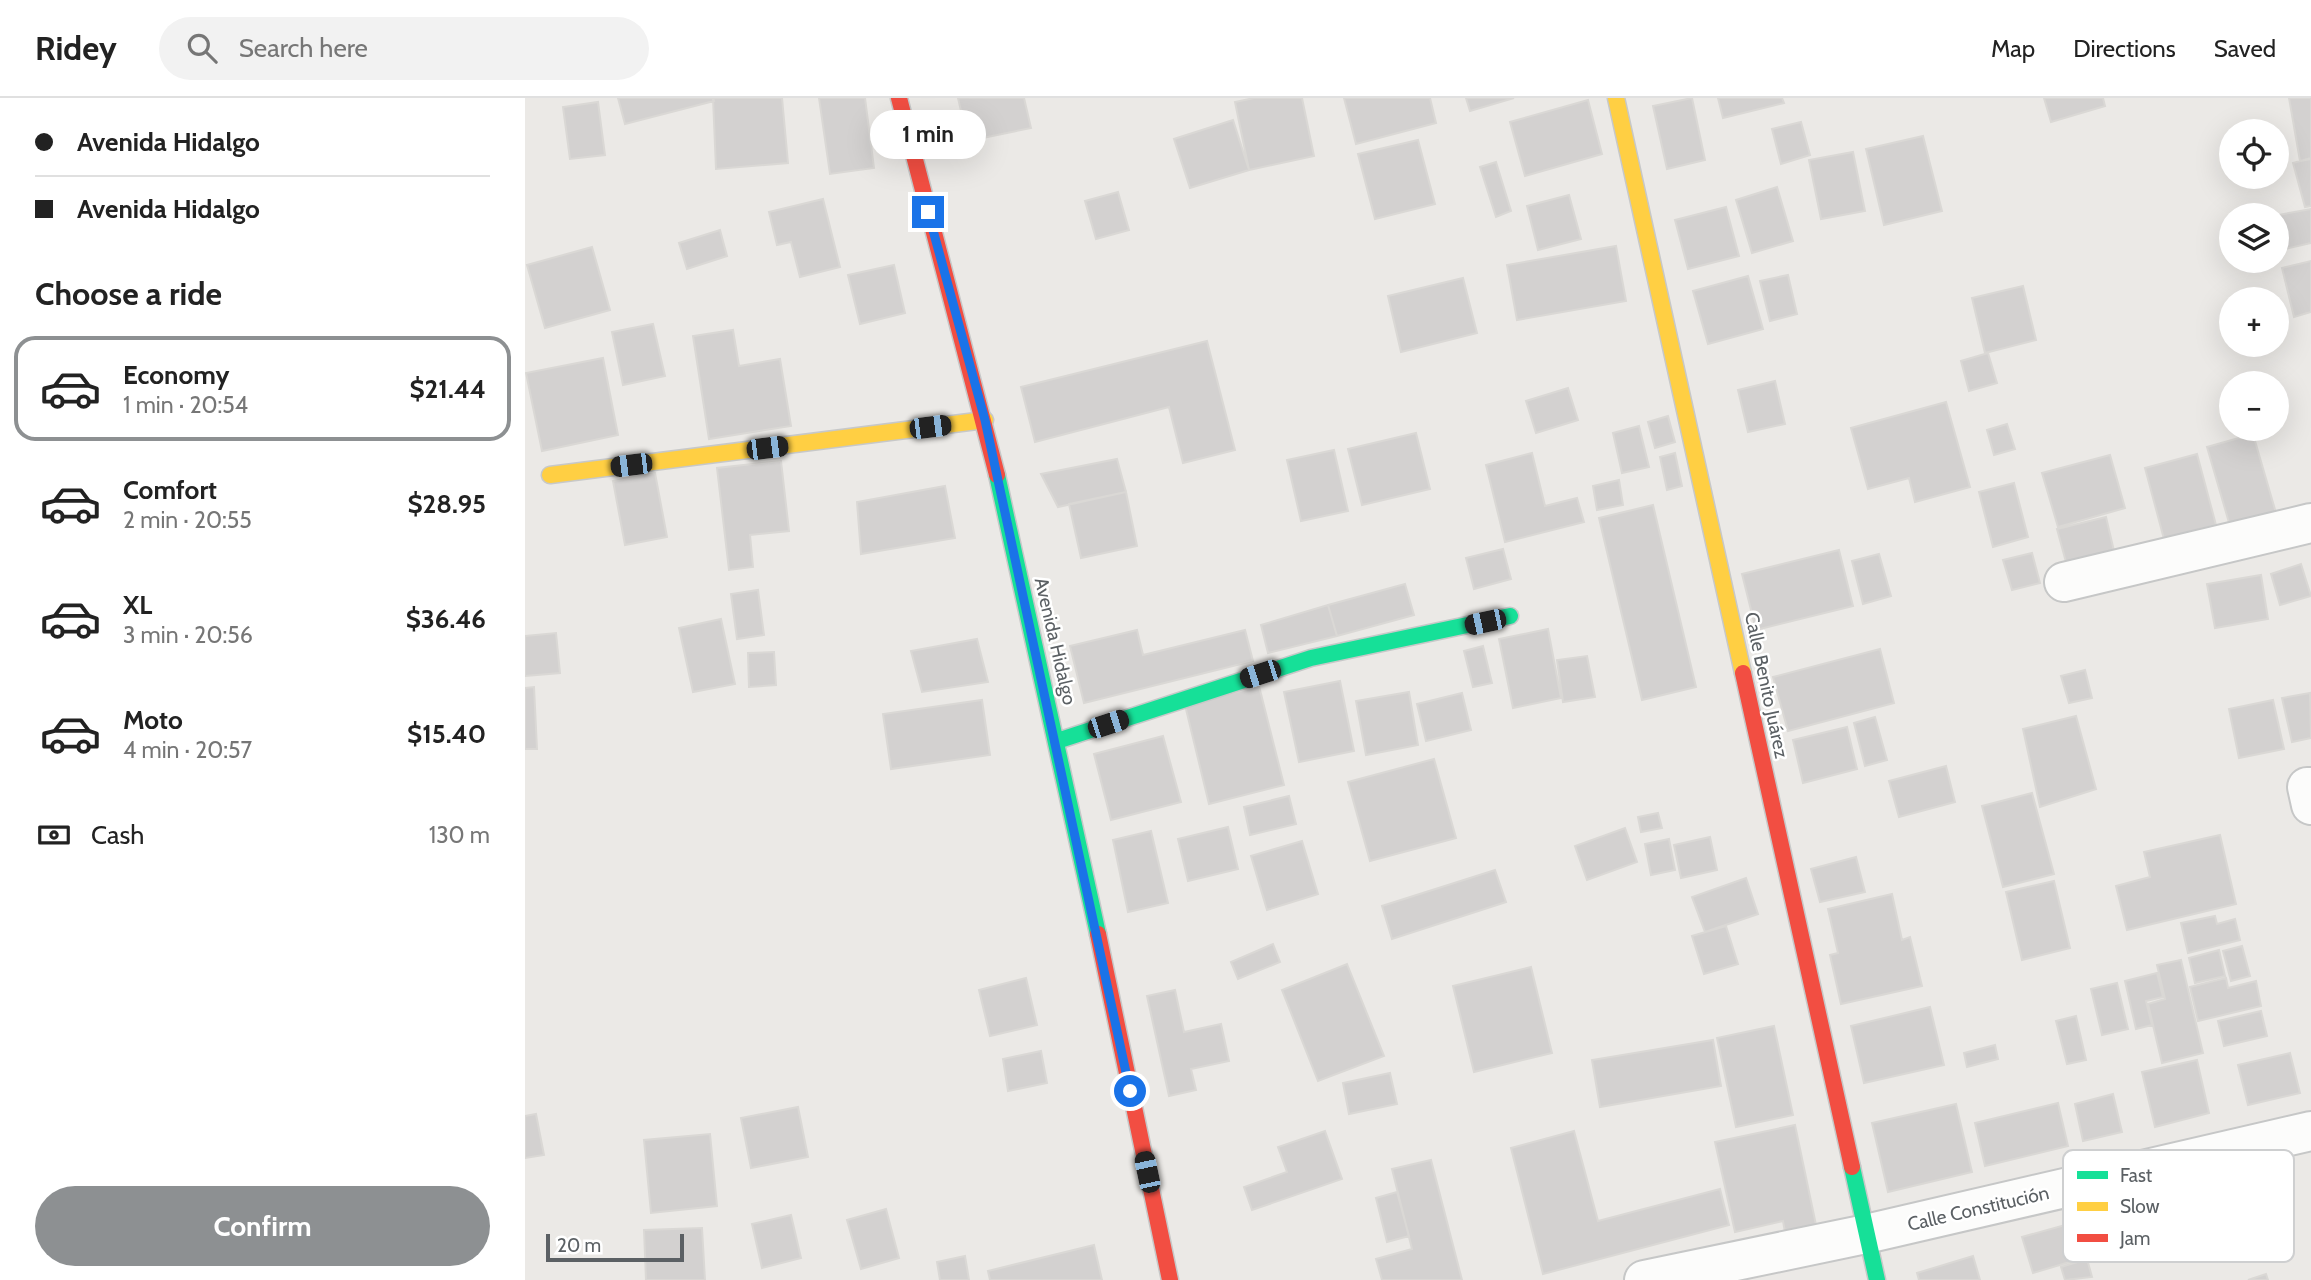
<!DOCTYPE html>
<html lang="en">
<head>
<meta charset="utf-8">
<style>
  body { margin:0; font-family:Cabin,sans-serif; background:#f2f2f2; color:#222; height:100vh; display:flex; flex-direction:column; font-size:26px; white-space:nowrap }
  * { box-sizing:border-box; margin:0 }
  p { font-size:23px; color:#767676 }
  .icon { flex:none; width:38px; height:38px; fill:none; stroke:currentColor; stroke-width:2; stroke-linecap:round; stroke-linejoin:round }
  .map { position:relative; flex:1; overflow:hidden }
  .drawer { display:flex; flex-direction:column; background:#fff; width:525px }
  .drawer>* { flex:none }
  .guide { display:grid; align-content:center; height:154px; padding:0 35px; background:#fff }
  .controls { position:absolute; left:1694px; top:21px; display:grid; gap:14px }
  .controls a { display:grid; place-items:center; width:70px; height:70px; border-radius:50%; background:#fff; box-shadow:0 7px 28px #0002; font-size:35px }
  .scale { position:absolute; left:21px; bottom:18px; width:138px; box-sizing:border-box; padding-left:7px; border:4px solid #5b6064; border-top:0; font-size:19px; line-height:24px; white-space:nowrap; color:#5b6064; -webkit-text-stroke:5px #fff; paint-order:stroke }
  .end { position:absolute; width:32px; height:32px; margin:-16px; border:9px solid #1a73e8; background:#fff; box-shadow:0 0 0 4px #fff }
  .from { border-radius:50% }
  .bubble { position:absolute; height:49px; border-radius:24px; background:#fff; box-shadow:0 7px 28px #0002; font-size:23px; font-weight:800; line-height:49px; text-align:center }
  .car { position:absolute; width:21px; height:42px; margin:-21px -10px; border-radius:9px; box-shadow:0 0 5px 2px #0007; background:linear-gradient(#222 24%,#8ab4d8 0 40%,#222 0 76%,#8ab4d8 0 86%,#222 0) }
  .guide b { display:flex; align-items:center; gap:24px; height:66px; font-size:26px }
  .guide b+b { border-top:2px solid #e0e0e0 }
  .guide i { width:18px; height:18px; background:#222 }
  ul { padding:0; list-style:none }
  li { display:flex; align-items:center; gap:21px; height:105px; margin:0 14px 10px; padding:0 21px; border:4px solid transparent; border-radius:21px }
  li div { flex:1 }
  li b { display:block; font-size:26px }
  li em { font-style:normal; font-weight:800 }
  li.current { border-color:#8d9092 }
  li>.icon { width:63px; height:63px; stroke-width:1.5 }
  h2 { padding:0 35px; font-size:32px; line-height:84px }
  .pay { display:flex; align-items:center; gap:18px; height:77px; padding:0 35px; font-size:26px }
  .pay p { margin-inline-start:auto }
  .primary-button { display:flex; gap:14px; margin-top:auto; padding:14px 35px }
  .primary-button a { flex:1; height:80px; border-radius:42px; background:#8d9092; color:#fff; font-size:28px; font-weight:800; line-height:80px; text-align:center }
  header { display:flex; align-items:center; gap:42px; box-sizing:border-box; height:98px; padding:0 35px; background:#fff; border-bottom:2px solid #e0e0e0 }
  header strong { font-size:33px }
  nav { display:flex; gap:38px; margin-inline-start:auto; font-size:24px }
  .search { width:490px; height:63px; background:#f2f2f2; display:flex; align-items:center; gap:18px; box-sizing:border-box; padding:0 24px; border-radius:38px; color:#767676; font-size:26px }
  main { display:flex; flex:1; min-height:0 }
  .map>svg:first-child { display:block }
</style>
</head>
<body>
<header>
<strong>Ridey</strong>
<div class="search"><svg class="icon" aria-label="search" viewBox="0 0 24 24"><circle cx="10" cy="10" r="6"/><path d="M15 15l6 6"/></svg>Search here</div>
<nav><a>Map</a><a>Directions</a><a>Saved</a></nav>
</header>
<main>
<section class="drawer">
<div class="guide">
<b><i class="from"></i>Avenida Hidalgo</b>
<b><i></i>Avenida Hidalgo</b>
</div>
<h2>Choose a ride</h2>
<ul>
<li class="current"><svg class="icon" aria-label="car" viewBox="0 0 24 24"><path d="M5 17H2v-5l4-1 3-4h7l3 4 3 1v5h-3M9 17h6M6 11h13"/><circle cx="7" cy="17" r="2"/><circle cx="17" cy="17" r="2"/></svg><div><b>Economy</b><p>1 min · 20:54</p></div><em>$21.44</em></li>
<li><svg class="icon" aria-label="car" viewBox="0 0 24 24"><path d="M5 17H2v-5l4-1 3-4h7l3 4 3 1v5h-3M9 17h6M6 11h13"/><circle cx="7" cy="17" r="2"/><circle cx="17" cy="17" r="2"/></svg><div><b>Comfort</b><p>2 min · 20:55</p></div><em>$28.95</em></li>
<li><svg class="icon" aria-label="car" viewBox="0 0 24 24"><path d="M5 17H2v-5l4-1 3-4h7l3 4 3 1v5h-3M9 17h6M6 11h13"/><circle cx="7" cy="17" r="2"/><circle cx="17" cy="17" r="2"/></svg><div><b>XL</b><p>3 min · 20:56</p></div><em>$36.46</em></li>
<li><svg class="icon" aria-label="car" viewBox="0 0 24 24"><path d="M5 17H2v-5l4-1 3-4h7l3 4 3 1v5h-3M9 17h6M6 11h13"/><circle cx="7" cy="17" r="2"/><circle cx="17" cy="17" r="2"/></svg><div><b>Moto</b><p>4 min · 20:57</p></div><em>$15.40</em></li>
</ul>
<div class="pay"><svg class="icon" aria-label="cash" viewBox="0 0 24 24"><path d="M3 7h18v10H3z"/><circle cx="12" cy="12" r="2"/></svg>Cash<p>130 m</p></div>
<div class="primary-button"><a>Confirm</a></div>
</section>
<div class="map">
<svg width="1786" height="1182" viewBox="0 0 1786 1182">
  <rect width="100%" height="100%" fill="#ebe9e6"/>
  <path fill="#d3d1d0" stroke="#dad8d5" stroke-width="2" d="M93 0H188L189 3 100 26Z
    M188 0H257L263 65 191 71Z
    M294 0H340L349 70 305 76Z
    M433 0H499L506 30 443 43Z
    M729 0H777L789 58 724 72 710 4Z
    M819 0H905L911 25 831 46Z
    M941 0H989L945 13Z
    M1167 0 1180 62 1142 71 1128 8Z
    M1193 0H1257L1259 5 1198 20Z
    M1519 0H1578L1580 8 1526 24Z
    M1764 0H1786V61L1775 63Z
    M1063 2 1077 56 1000 78 985 24Z
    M73 4 80 57 45 61 38 9Z
    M708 22 724 72 665 90 649 41Z
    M1276 24 1285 57 1256 66 1247 31Z
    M1398 38 1417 113 1359 127 1341 51Z
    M893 42 910 106 850 121 833 56Z
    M1328 54 1340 113 1296 121 1284 62Z
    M1786 60V108L1780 109 1768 65Z
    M971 64 986 113 971 119 955 69Z
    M1252 89 1268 143 1227 155 1211 102Z
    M593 94 604 132 571 141 560 103Z
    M1044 97 1056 141 1013 152 1002 108Z
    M298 101 315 169 275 179 266 144 252 147 244 114Z
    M1201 109 1214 158 1163 171 1150 122Z
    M1786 111V145L1760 151 1753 117Z
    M195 132 202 158 162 171 154 145Z
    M1091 148 1101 203 992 222 982 167Z
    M67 149 85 212 20 230 2 167Z
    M1786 163V214L1769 219 1757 170Z
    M369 167 380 215 335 226 323 177Z
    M1263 177 1272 216 1245 223 1235 183Z
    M1223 178 1238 231 1183 246 1168 193Z
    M938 180 952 235 876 254 863 198Z
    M1498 188 1511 242 1460 255 1447 200Z
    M128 226 140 278 98 287 87 234Z
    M208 232 214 268 255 261 266 328 184 341 168 238Z
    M682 243 710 352 658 365 644 309 510 344 496 289Z
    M1463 255 1472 285 1444 293 1436 263Z
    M78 260 93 337 17 353 1 275Z
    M1250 283 1260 326 1223 334 1213 292Z
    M1043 290 1053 322 1011 335 1001 303Z
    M1421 304 1445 389 1390 404 1384 380 1343 391 1326 330Z
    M1143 318 1150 344 1130 350 1123 324Z
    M1482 326 1490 351 1469 357 1462 332Z
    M1114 328 1124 369 1097 375 1088 335Z
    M891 335 905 391 837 407 823 351Z
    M1728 336 1751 415 1705 428 1682 349Z
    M809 352 823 413 776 423 762 362Z
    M1007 355 1020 408 1052 400 1059 424 980 444 961 367Z
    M1150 355 1157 388 1142 392 1135 359Z
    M1672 356 1691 427 1639 441 1620 370Z
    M1585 357 1600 410 1533 429 1517 375Z
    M592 361 601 394 533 409 516 376Z
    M256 363 264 433 225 437 228 469 204 472 192 370Z
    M130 375 142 439 100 447 88 383Z
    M1094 382 1098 407 1072 412 1068 388Z
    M1489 385 1503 439 1468 449 1454 394Z
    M420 388 430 440 336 456 332 404Z
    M601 394 612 448 556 460 544 406Z
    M1128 407 1171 589 1117 602 1074 420Z
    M1581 419 1589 453 1541 464 1532 431Z
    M978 451 986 481 949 491 941 460Z
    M1314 452 1328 508 1231 532 1217 476Z
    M1507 455 1515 485 1487 492 1478 462Z
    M1354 456 1366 498 1338 506 1327 463Z
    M1776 466 1786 498 1755 507 1746 476Z
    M1736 477 1743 521 1690 530 1682 486Z
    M880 486 889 517 812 538 803 507Z
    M233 492 239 537 212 541 206 496Z
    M803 507 812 538 743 555 736 527Z
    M196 521 210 586 168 594 154 530Z
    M1023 531 1036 600 988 610 974 541Z
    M612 532 618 557 720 532 728 563 559 605 545 548Z
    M31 535 35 575 0 578V538Z
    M452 541 463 584 397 594 386 553Z
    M958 548 967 585 948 589 939 553Z
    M1355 551 1369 605 1263 633 1248 579Z
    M249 554 251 587 224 589 223 555Z
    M1062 558 1070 599 1038 604 1032 562Z
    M1560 572 1567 600 1544 605 1536 578Z
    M815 583 829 653 774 664 759 594Z
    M734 588 759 687 684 706 660 607Z
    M9 589 12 651H0V590Z
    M884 594 893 647 841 657 831 603Z
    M937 595 946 632 901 643 892 606Z
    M1785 595 1786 640 1767 644 1757 600Z
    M457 602 465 657 366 671 358 616Z
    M1748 602 1759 651 1714 660 1704 611Z
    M1551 618 1571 691 1515 709 1498 631Z
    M1350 619 1362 662 1340 668 1329 625Z
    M1322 629 1332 671 1278 685 1268 642Z
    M638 638 656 704 586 722 569 656Z
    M909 661 931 740 845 763 823 684Z
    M1421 668 1430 704 1374 719 1364 683Z
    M1507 695 1529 776 1478 789 1457 708Z
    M764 698 771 726 725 737 719 709Z
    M1133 715 1137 730 1116 734 1113 719Z
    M703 729 713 771 663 783 653 741Z
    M1100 730 1112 764 1062 782 1050 748Z
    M626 733 643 805 603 814 588 742Z
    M1695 737 1711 806 1602 832 1591 788 1625 779 1619 754Z
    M1185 739 1192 772 1156 780 1149 747Z
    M1144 741 1150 772 1126 777 1120 746Z
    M777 743 793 796 742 812 726 758Z
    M1331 759 1340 794 1295 804 1286 771Z
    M970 772 981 804 867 841 857 808Z
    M1221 780 1233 816 1180 834 1167 799Z
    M1529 783 1545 850 1497 862 1481 794Z
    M1367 796 1377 842 1385 839 1397 888 1316 906 1305 857 1313 855 1303 811Z
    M1690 818 1692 826 1710 821 1715 842 1663 855 1656 825Z
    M1201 828 1213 866 1179 876 1167 838Z
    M748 846 755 864 713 881 706 864Z
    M1717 848 1725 878 1706 883 1698 853Z
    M1694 852 1700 878 1670 885 1664 860Z
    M1656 862 1678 955 1637 965 1623 906 1640 901 1632 867Z
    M822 866 859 958 793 983 757 892Z
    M1006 869 1027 955 949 974 928 888Z
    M1632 875 1638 899 1621 903 1627 927 1611 931 1600 883Z
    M501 880 512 927 465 938 454 892Z
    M1701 880 1703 890 1731 883 1736 908 1673 923 1665 889Z
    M1592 885 1603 931 1577 937 1566 891Z
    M650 892 659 934 696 926 704 963 666 971 671 992 644 998 622 898Z
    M1405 909 1419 967 1339 985 1326 928Z
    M1736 913 1742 938 1699 948 1693 923Z
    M1551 918 1561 962 1542 966 1531 923Z
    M1249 928 1268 1017 1211 1029 1192 940Z
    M1188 942 1196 988 1075 1009 1067 962Z
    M1470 947 1473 961 1442 969 1439 955Z
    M516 953 522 985 483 993 478 961Z
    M1765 955 1775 995 1723 1007 1713 967Z
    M1672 962 1684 1015 1630 1029 1617 974Z
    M865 975 872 1006 824 1016 818 985Z
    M1588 996 1597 1034 1558 1043 1550 1006Z
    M1533 1005 1543 1048 1460 1068 1450 1025Z
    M1431 1006 1447 1074 1363 1094 1347 1025Z
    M273 1009 283 1059 226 1070 216 1020Z
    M11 1016 19 1057 0 1060V1018Z
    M1270 1027 1291 1127 1260 1134 1258 1123 1210 1134 1190 1044Z
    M800 1033 817 1081 727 1112 719 1089 762 1074 753 1049Z
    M1049 1033 1073 1123 1195 1091 1204 1127 1018 1176 986 1050Z
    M185 1036 192 1108 126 1115 119 1042Z
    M906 1062 937 1182H857L851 1161 887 1151 867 1071Z
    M872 1094 884 1138 862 1144 851 1100Z
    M361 1111 374 1160 336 1171 322 1122Z
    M266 1117 276 1160 237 1170 227 1126Z
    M1558 1122 1568 1157 1508 1175 1497 1139Z
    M177 1130 180 1182H121L119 1132Z
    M569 1147 577 1182H465L463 1173Z
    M440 1158 444 1182H415L412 1164Z
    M1448 1158 1455 1182H1394L1392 1175Z
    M1562 1161 1567 1179 1540 1182 1536 1169Z
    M1741 1176 1743 1182H1723Z"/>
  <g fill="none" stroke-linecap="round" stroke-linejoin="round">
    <g stroke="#c6c7c7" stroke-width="42">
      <path id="street" d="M1539 484 1786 425
        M1786 689H1782L1786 707
        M1119 1182 1341 1136 1786 1033"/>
    </g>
    <g stroke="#c7c8c8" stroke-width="19">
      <path id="fast" d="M472 377 573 836
        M532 643 786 560 985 518
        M1327 1069 1352 1182"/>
    </g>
    <g stroke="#c7c8c8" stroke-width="19">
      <path id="slow" d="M1091 0 1218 575
        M25 377 460 322"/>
    </g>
    <g stroke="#c7c8c8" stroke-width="19">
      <path id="jam" d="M374 0 472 377
        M1218 575 1327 1069
        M573 836 645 1182"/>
    </g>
    <use href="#street" stroke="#fcfcfb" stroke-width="38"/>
    <use href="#fast" stroke="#16e098" stroke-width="16"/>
    <use href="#slow" stroke="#ffcf43" stroke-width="16"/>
    <use href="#jam" stroke="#f24e42" stroke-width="16"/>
  </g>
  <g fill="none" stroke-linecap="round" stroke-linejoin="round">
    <path stroke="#1a73e8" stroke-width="9" d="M403 114 460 322 605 993"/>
  </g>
  <g text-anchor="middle" stroke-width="5" stroke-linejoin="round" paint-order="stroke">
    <g font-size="19" fill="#5b6064" stroke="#fff">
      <text transform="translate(531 543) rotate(77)" y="7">Avenida Hidalgo</text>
      <text transform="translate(1242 587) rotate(78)" y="7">Calle Benito Juárez</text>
      <text transform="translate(1453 1110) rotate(-13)" y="7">Calle Constitución</text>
    </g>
  </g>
  <rect x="1538" y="1052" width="231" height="112" rx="10" fill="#fff" stroke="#cecfd0" stroke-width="2"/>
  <rect x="1552" y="1073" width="31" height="8" fill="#16e098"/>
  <rect x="1552" y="1104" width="31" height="9" fill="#ffcf43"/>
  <rect x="1552" y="1136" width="31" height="8" fill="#f24e42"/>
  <g font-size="19" fill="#5b6064">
    <text x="1595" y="1084">Fast</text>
    <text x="1595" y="1115">Slow</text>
    <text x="1595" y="1147">Jam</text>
  </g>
</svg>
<div class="controls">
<a><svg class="icon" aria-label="locate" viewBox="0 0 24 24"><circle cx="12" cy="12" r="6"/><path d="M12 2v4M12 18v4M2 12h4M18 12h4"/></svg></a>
<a><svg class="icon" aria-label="layers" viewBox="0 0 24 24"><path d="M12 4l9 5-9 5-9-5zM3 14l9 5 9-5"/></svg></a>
<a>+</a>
<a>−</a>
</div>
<div class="scale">20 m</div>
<i class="end from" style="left:605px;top:993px"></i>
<i class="end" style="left:403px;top:114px"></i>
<div class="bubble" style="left:345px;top:12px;width:116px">1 min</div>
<i class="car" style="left:405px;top:329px;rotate:83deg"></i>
<i class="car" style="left:242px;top:350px;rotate:83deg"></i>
<i class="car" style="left:106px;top:367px;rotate:263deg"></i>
<i class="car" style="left:960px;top:524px;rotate:258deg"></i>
<i class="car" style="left:735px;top:576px;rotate:252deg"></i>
<i class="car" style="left:583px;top:626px;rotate:72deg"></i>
<i class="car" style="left:622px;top:1074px;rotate:348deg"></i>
</div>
</main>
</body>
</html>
